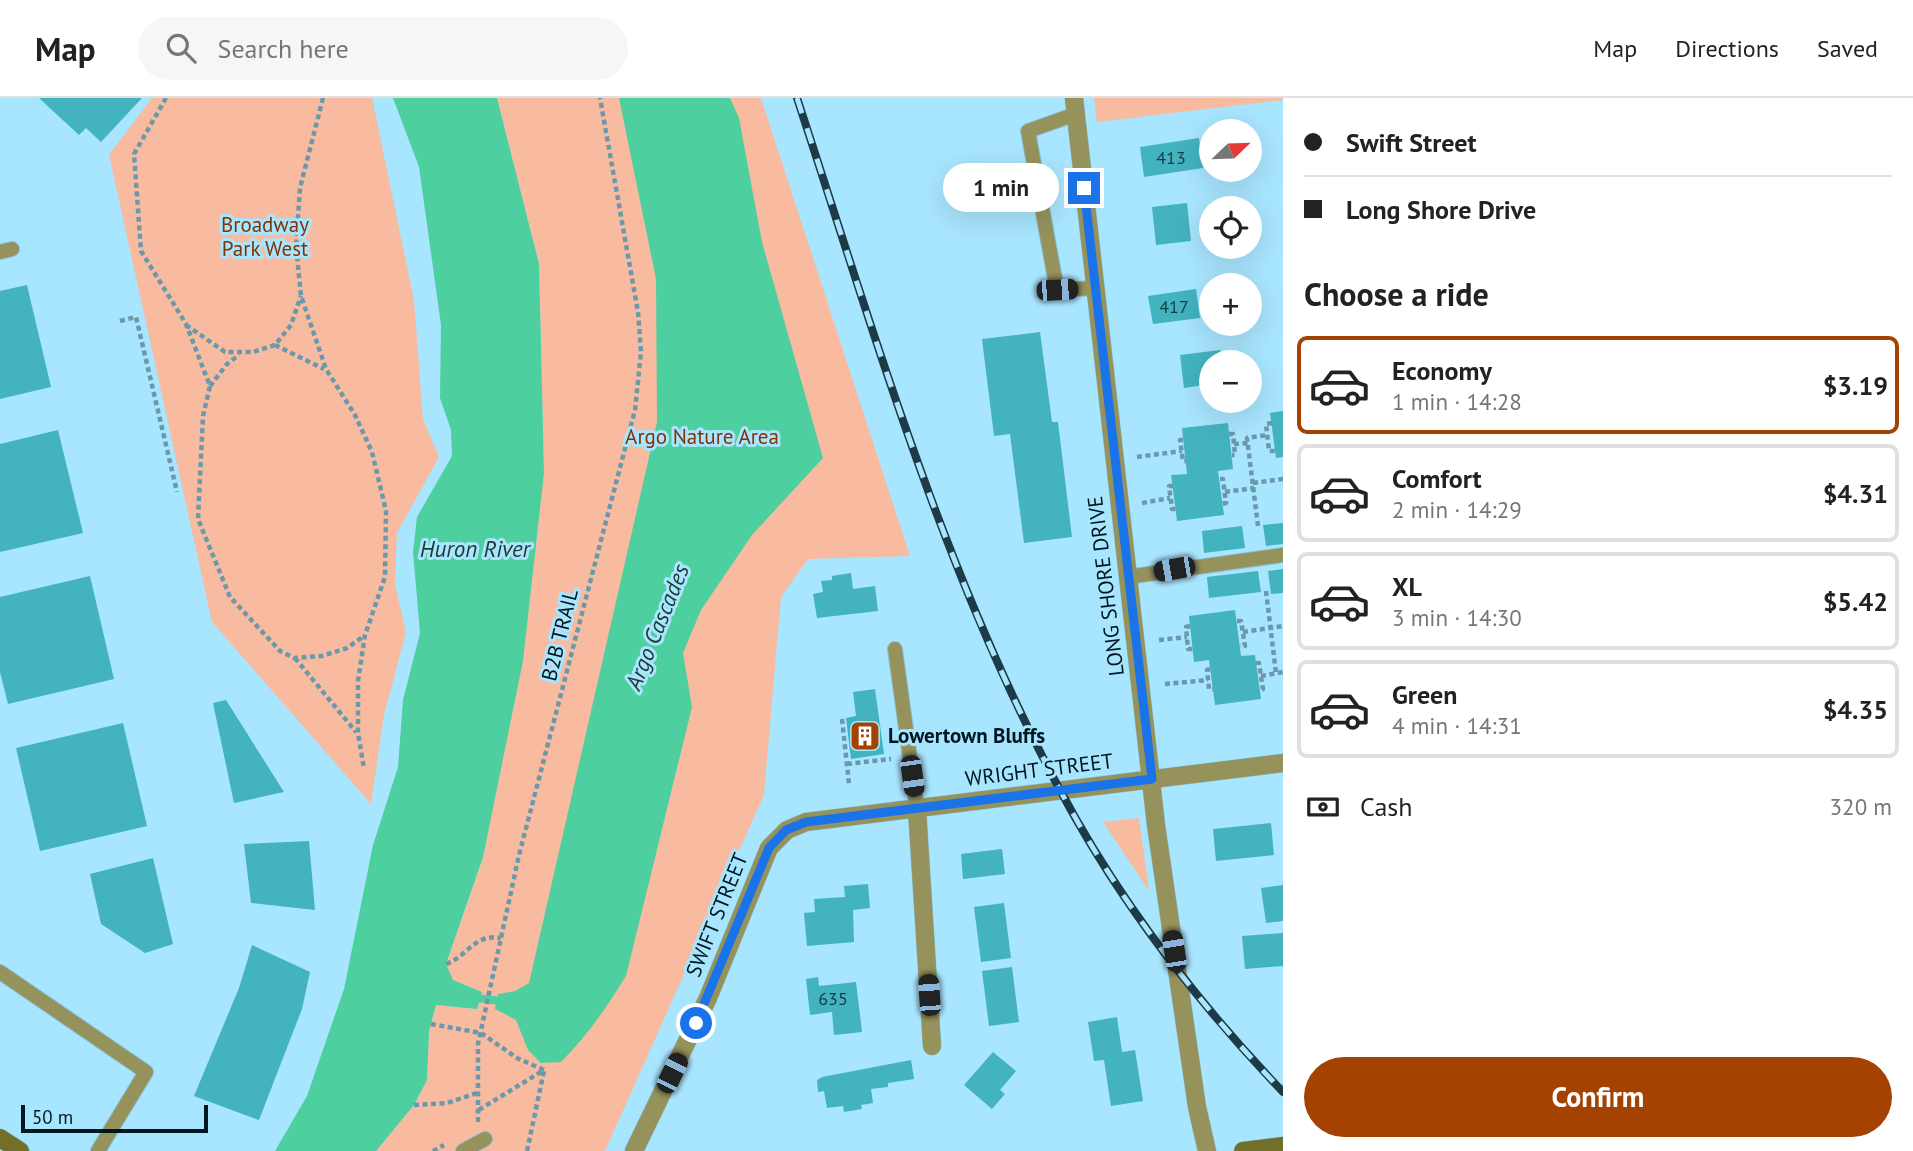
<!DOCTYPE html>
<html lang="en">
<head>
<meta charset="utf-8">
<style>
  body { margin:0; font-family:"PT Sans",sans-serif; background:#f6f6f6; color:#222; height:100vh; display:flex; flex-direction:column; font-size:26px; white-space:nowrap }
  * { box-sizing:border-box; margin:0 }
  p { font-size:23px; color:#767676 }
  .icon { flex:none; width:38px; height:38px; fill:none; stroke:currentColor; stroke-width:2; stroke-linecap:round; stroke-linejoin:round }
  .map { position:relative; flex:1; overflow:hidden }
  .panel { display:flex; flex-direction:column; background:#fff; width:630px }
  .panel>* { flex:none }
  .hud { display:grid; align-content:center; height:154px; padding:0 21px; background:#fff }
  .needle { width:46px; rotate:67deg }
  .controls { position:absolute; left:1199px; top:21px; display:grid; gap:14px }
  .controls a { display:grid; place-items:center; width:63px; height:63px; border-radius:50%; background:#fff; box-shadow:0 7px 28px #0002; font-size:35px }
  .scale { position:absolute; left:21px; bottom:18px; width:187px; box-sizing:border-box; padding-left:7px; border:4px solid #011720; border-top:0; font-size:19px; line-height:24px; white-space:nowrap; color:#011720; -webkit-text-stroke:5px #a8e5fe; paint-order:stroke }
  .end { position:absolute; width:32px; height:32px; margin:-16px; border:9px solid #1a73e8; background:#fff; box-shadow:0 0 0 4px #fff }
  .from { border-radius:50% }
  .bubble { position:absolute; height:49px; border-radius:24px; background:#fff; box-shadow:0 7px 28px #0002; font-size:23px; font-weight:700; line-height:49px; text-align:center }
  .car { position:absolute; width:21px; height:42px; margin:-21px -10px; border-radius:9px; box-shadow:0 0 5px 2px #0007; background:linear-gradient(#222 24%,#8ab4d8 0 40%,#222 0 76%,#8ab4d8 0 86%,#222 0) }
  .hud b { display:flex; align-items:center; gap:24px; height:66px; font-size:26px }
  .hud b+b { border-top:2px solid #e0e0e0 }
  .hud i { width:18px; height:18px; background:#222 }
  ul { padding:0; list-style:none }
  li { display:flex; align-items:center; gap:21px; height:98px; margin:0 14px 10px; padding:0 7px; border:4px solid #e0e0e0; border-radius:10px }
  li div { flex:1 }
  li b { display:block; font-size:26px }
  li em { font-style:normal; font-weight:700 }
  li.selected { border-color:#a44301 }
  li>.icon { width:63px; height:63px; stroke-width:1.5 }
  h2 { padding:0 21px; font-size:32px; line-height:84px }
  .pay { display:flex; align-items:center; gap:18px; height:77px; padding:0 21px; font-size:26px }
  .pay p { margin-inline-start:auto }
  .button { display:flex; gap:14px; margin-top:auto; padding:14px 21px }
  .button a { flex:1; height:80px; border-radius:42px; background:#a44301; color:#fff; font-size:28px; font-weight:700; line-height:80px; text-align:center }
  header { display:flex; align-items:center; gap:42px; box-sizing:border-box; height:98px; padding:0 35px; background:#fff; border-bottom:2px solid #e0e0e0 }
  header strong { font-size:33px }
  nav { display:flex; gap:38px; margin-inline-start:auto; font-size:24px }
  .search { width:490px; height:63px; background:#f6f6f6; display:flex; align-items:center; gap:18px; box-sizing:border-box; padding:0 24px; border-radius:38px; color:#767676; font-size:26px }
  main { display:flex; flex:1; min-height:0 }
  .map>svg:first-child { display:block }
</style>
</head>
<body>
<header>
<strong>Map</strong>
<div class="search"><svg class="icon" aria-label="search" viewBox="0 0 24 24"><circle cx="10" cy="10" r="6"/><path d="M15 15l6 6"/></svg>Search here</div>
<nav><a>Map</a><a>Directions</a><a>Saved</a></nav>
</header>
<main>
<div class="map">
<svg width="1283" height="1053" viewBox="0 0 1283 1053">
  <rect width="100%" height="100%" fill="#a8e5fe"/>
  <path fill="#f9bba0" d="M152 0H372L414 202 423 321 439 359 397 435 395 486 406 534 384 617 371 706 212 524 109 57Z
    M497 0H761L910 458 808 461 781 499 764 697 605 1053H376L414 1007 427 982 429 933 436 907 476 911 482 894 453 882 446 866 483 759 544 375 539 166Z
    M1094 0H1283V2L1097 24Z
    M1139 720 1149 793 1103 724Z"/>
  <path fill="#4ecf9f" d="M393 0H497L539 166 544 375 523 563 483 759 446 866 453 882 482 894 477 911 436 907 429 933 427 982 414 1007 376 1053H275L307 998 344 891 373 747 398 669 403 602 420 535 413 454 417 419 452 358 451 332 440 300 441 227 419 69Z
    M619 0H730L739 20 762 144 823 360 752 437 701 512 683 555 692 609 626 878C607 909 587 938 561 964L541 965 528 952 516 922 495 911 498 896 515 893 529 885 657 324 656 181Z"/>
  <g fill="none" stroke-linecap="round" stroke-linejoin="round">
    <path stroke="#4ecf9f" stroke-width="8" d="M470 899 506 904"/>
  </g>
  <path fill="#43b3bf" d="M39 0H142L101 44 86 30 79 37Z
    M1199 40 1203 70 1144 79 1140 49Z
    M1187 105 1191 143 1156 147 1152 109Z
    M27 187 51 289 0 301V193Z
    M1196 191 1200 220 1153 226 1148 198Z
    M1040 234 1052 324H1058L1072 439 1024 445 1010 336 994 338 982 241Z
    M1220 252 1222 264H1211V286L1184 290 1180 257Z
    M1283 313V359L1276 360 1270 315Z
    M1228 325 1233 371 1218 373 1224 417 1177 423 1171 377 1187 376 1182 330Z
    M58 332 83 435 0 454V346Z
    M1283 425V446L1266 448 1263 427Z
    M1242 428 1245 450 1204 455 1202 433Z
    M1283 471V495L1271 496 1268 473Z
    M1258 473 1261 494 1209 500 1207 479Z
    M851 475 853 491 875 488 878 513 817 520 813 496 823 494 821 483 832 482V478Z
    M90 478 114 581 8 606 0 574V499Z
    M1235 512 1241 558 1255 557 1261 601 1215 607 1209 562 1194 564 1189 518Z
    M875 591 884 656 851 661 846 620 856 618 853 594Z
    M226 602 284 694 234 705 213 605Z
    M123 625 147 728 40 753 16 650Z
    M1271 725 1274 757 1216 763 1213 731Z
    M309 743 315 812 251 805 244 746Z
    M1002 751 1005 776 963 781 961 756Z
    M153 760 173 846 145 855 101 826 90 776Z
    M868 786 870 810 853 812 854 844 807 848 804 815 815 814 814 801 845 799 844 788Z
    M1283 787V823L1266 825 1261 790Z
    M1004 805 1011 860 981 864 974 809Z
    M1283 835V868L1245 871 1242 838Z
    M252 847 310 874 302 911 259 1022 194 998 239 890Z
    M1012 869 1019 924 989 928 982 873Z
    M818 879 819 888 856 884 862 934 834 937 832 914 810 917 806 881Z
    M1117 919 1122 954 1135 952 1143 1003 1111 1008 1104 962 1094 963 1088 924Z
    M993 954 1016 973 1000 992 1005 996 992 1011 964 987Z
    M911 962 914 981 888 985V989L871 991 873 1005 861 1007 862 1011 844 1014 843 1008 827 1010 824 993 818 994 817 982 822 979Z"/>
  <g fill="none" stroke-linecap="round" stroke-linejoin="round">
    <g stroke="#8ac0d6" stroke-width="16">
      <path id="lane" d="M1076 16 1028 33 1057 192 1095 190
        M0 154 12 151
        M1127 479 1283 457
        M895 551 917 711
        M0 874 146 974 98 1053
        M463 1053 485 1041"/>
    </g>
    <g stroke="#8ac0d6" stroke-width="19">
      <path id="street" d="M1074 0 1156 727 1197 1009 1207 1053
        M917 711 932 948
        M634 1053 708 900 769 750 787 732 806 724 1283 665"/>
    </g>
    <g stroke="#8ac0d6" stroke-width="19">
      <path id="secondary" d="M0 1040 20 1053
        M1243 1053 1283 1048"/>
    </g>
    <path stroke="#6a99ac" stroke-width="4.5" stroke-dasharray="5 3.5" stroke-linecap="butt" d="M166 0 134 56 141 153 186 226 210 288 203 318 198 421 230 499 280 553 294 560 322 558 347 550 364 538
      M323 0 300 90 296 148 301 198 326 271 355 317 372 354 386 413 385 479 365 537 358 583V635L364 671
      M120 223 136 219 177 394
      M186 227 225 254H253L275 247 291 227 301 198
      M275 247 324 271
      M210 288 227 266 239 257
      M1272 325 1266 326 1269 353H1275
      M1229 336H1233L1235 357H1232
      M1183 342H1180L1183 363H1186
      M1234 346 1248 345
      M1137 359 1182 353
      M1220 381H1223L1226 405 1222 406
      M1253 385 1283 381
      M1173 388H1169L1172 411H1176
      M1225 394 1254 390
      M1142 405 1170 400
      M1258 428 1247 340 1267 337
      M1266 493 1276 575
      M1237 523H1241L1245 548H1240
      M1190 528 1186 529 1188 551H1193
      M1243 534 1283 528
      M1159 542 1187 539
      M295 560 356 634
      M1256 565H1259L1263 591 1259 592
      M1210 571 1207 572 1209 591H1213
      M1261 578 1283 574
      M1165 586 1208 582
      M842 621 849 686
      M847 666 891 661
      M446 866C468 858 475 835 501 840
      M431 926 481 935 517 960 544 972 477 1013
      M414 1007 447 1005 477 995
      M478 1024V946L519 757 635 312 641 254 638 214 600 0
      M433 1053 444 1047
      M527 1053 544 973"/>
    <use href="#lane" stroke="#96925b" stroke-width="14"/>
    <use href="#street" stroke="#96925b" stroke-width="18"/>
    <use href="#secondary" stroke="#736e28" stroke-width="18"/>
    <g stroke="#1d3a46" stroke-width="8">
      <path id="rail" d="M797 0C874 234 943 475 1060 692 1119 803 1197 904 1283 994"/>
    </g>
    <use href="#rail" stroke="#a8e5fe" stroke-width="5" stroke-dasharray="16" stroke-linecap="butt"/>
  </g>
  <g fill="none" stroke-linecap="round" stroke-linejoin="round">
    <path stroke="#1a73e8" stroke-width="9" d="M696 925 769 750 786 732 806 724 1152 681 1084 90"/>
  </g>
  <defs>
    <g id="building-square" transform="scale(1.575)"><rect x="-9" y="-9" width="18" height="18" rx="4" fill="#a44301" stroke="#a8e5fe"/><path d="M-4-6H4V6H1V3H-1V6H-4ZM-2.5-4.3h1.7v1.8h-1.7ZM.8-4.3h1.7v1.8H.8ZM-2.5-1h1.7V.8h-1.7ZM.8-1h1.7V.8H.8Z" fill="#fff"/></g>
  </defs>
  <g fill-rule="evenodd">
    <use href="#building-square" x="865" y="638"/>
  </g>
  <g text-anchor="middle" stroke-width="6" stroke-linejoin="round" paint-order="stroke">
    <g font-size="18" fill="#123e48">
      <text x="1171" y="66">413</text>
      <text x="1174" y="215">417</text>
      <text x="833" y="907">635</text>
    </g>
    <g font-size="21" fill="#803303" stroke="#a8e5fe">
      <text x="265" y="134">Broadway<tspan x="265" dy="24">Park West</tspan></text>
      <text x="702" y="346">Argo Nature Area</text>
    </g>
    <g font-size="21" fill="#011720" stroke="#a8e5fe">
      <text transform="translate(1106 488) rotate(-97)" y="7">LONG SHORE DRIVE</text>
      <text transform="translate(560 537) rotate(-76)" y="7">B2B TRAIL</text>
      <text transform="translate(1039 672) rotate(-7)" y="7">WRIGHT STREET</text>
      <text transform="translate(717 817) rotate(-68)" y="7">SWIFT STREET</text>
    </g>
    <g font-size="21" font-weight="bold" fill="#011720" stroke="#a8e5fe" text-anchor="start">
      <text x="888" y="645">Lowertown Bluffs</text>
    </g>
    <g font-size="23" font-style="italic" fill="#1f3b2f" stroke="#a8e5fe">
      <text x="475" y="459">Huron River</text>
      <text transform="translate(657 529) rotate(-68)" y="8">Argo Cascades</text>
    </g>
  </g>
</svg>
<div class="controls">
<a><svg class="needle" viewBox="-14 -14 28 28"><path d="M0-13l5 13h-10z" fill="#e53935"/><path d="M0 13l5-13h-10z" fill="#767676"/></svg></a>
<a><svg class="icon" aria-label="locate" viewBox="0 0 24 24"><circle cx="12" cy="12" r="6"/><path d="M12 2v4M12 18v4M2 12h4M18 12h4"/></svg></a>
<a>+</a>
<a>−</a>
</div>
<div class="scale">50 m</div>
<i class="end from" style="left:696px;top:925px"></i>
<i class="end" style="left:1084px;top:90px"></i>
<div class="bubble" style="left:943px;top:65px;width:116px">1 min</div>
<i class="car" style="left:1057px;top:192px;rotate:87deg"></i>
<i class="car" style="left:1174px;top:471px;rotate:260deg"></i>
<i class="car" style="left:912px;top:678px;rotate:172deg"></i>
<i class="car" style="left:1174px;top:853px;rotate:351deg"></i>
<i class="car" style="left:929px;top:897px;rotate:356deg"></i>
<i class="car" style="left:672px;top:975px;rotate:26deg"></i>
</div>
<section class="panel">
<div class="hud">
<b><i class="from"></i>Swift Street</b>
<b><i></i>Long Shore Drive</b>
</div>
<h2>Choose a ride</h2>
<ul>
<li class="selected"><svg class="icon" aria-label="car" viewBox="0 0 24 24"><path d="M5 17H2v-5l4-1 3-4h7l3 4 3 1v5h-3M9 17h6M6 11h13"/><circle cx="7" cy="17" r="2"/><circle cx="17" cy="17" r="2"/></svg><div><b>Economy</b><p>1 min · 14:28</p></div><em>$3.19</em></li>
<li><svg class="icon" aria-label="car" viewBox="0 0 24 24"><path d="M5 17H2v-5l4-1 3-4h7l3 4 3 1v5h-3M9 17h6M6 11h13"/><circle cx="7" cy="17" r="2"/><circle cx="17" cy="17" r="2"/></svg><div><b>Comfort</b><p>2 min · 14:29</p></div><em>$4.31</em></li>
<li><svg class="icon" aria-label="car" viewBox="0 0 24 24"><path d="M5 17H2v-5l4-1 3-4h7l3 4 3 1v5h-3M9 17h6M6 11h13"/><circle cx="7" cy="17" r="2"/><circle cx="17" cy="17" r="2"/></svg><div><b>XL</b><p>3 min · 14:30</p></div><em>$5.42</em></li>
<li><svg class="icon" aria-label="car" viewBox="0 0 24 24"><path d="M5 17H2v-5l4-1 3-4h7l3 4 3 1v5h-3M9 17h6M6 11h13"/><circle cx="7" cy="17" r="2"/><circle cx="17" cy="17" r="2"/></svg><div><b>Green</b><p>4 min · 14:31</p></div><em>$4.35</em></li>
</ul>
<div class="pay"><svg class="icon" aria-label="cash" viewBox="0 0 24 24"><path d="M3 7h18v10H3z"/><circle cx="12" cy="12" r="2"/></svg>Cash<p>320 m</p></div>
<div class="button"><a>Confirm</a></div>
</section>
</main>
</body>
</html>
